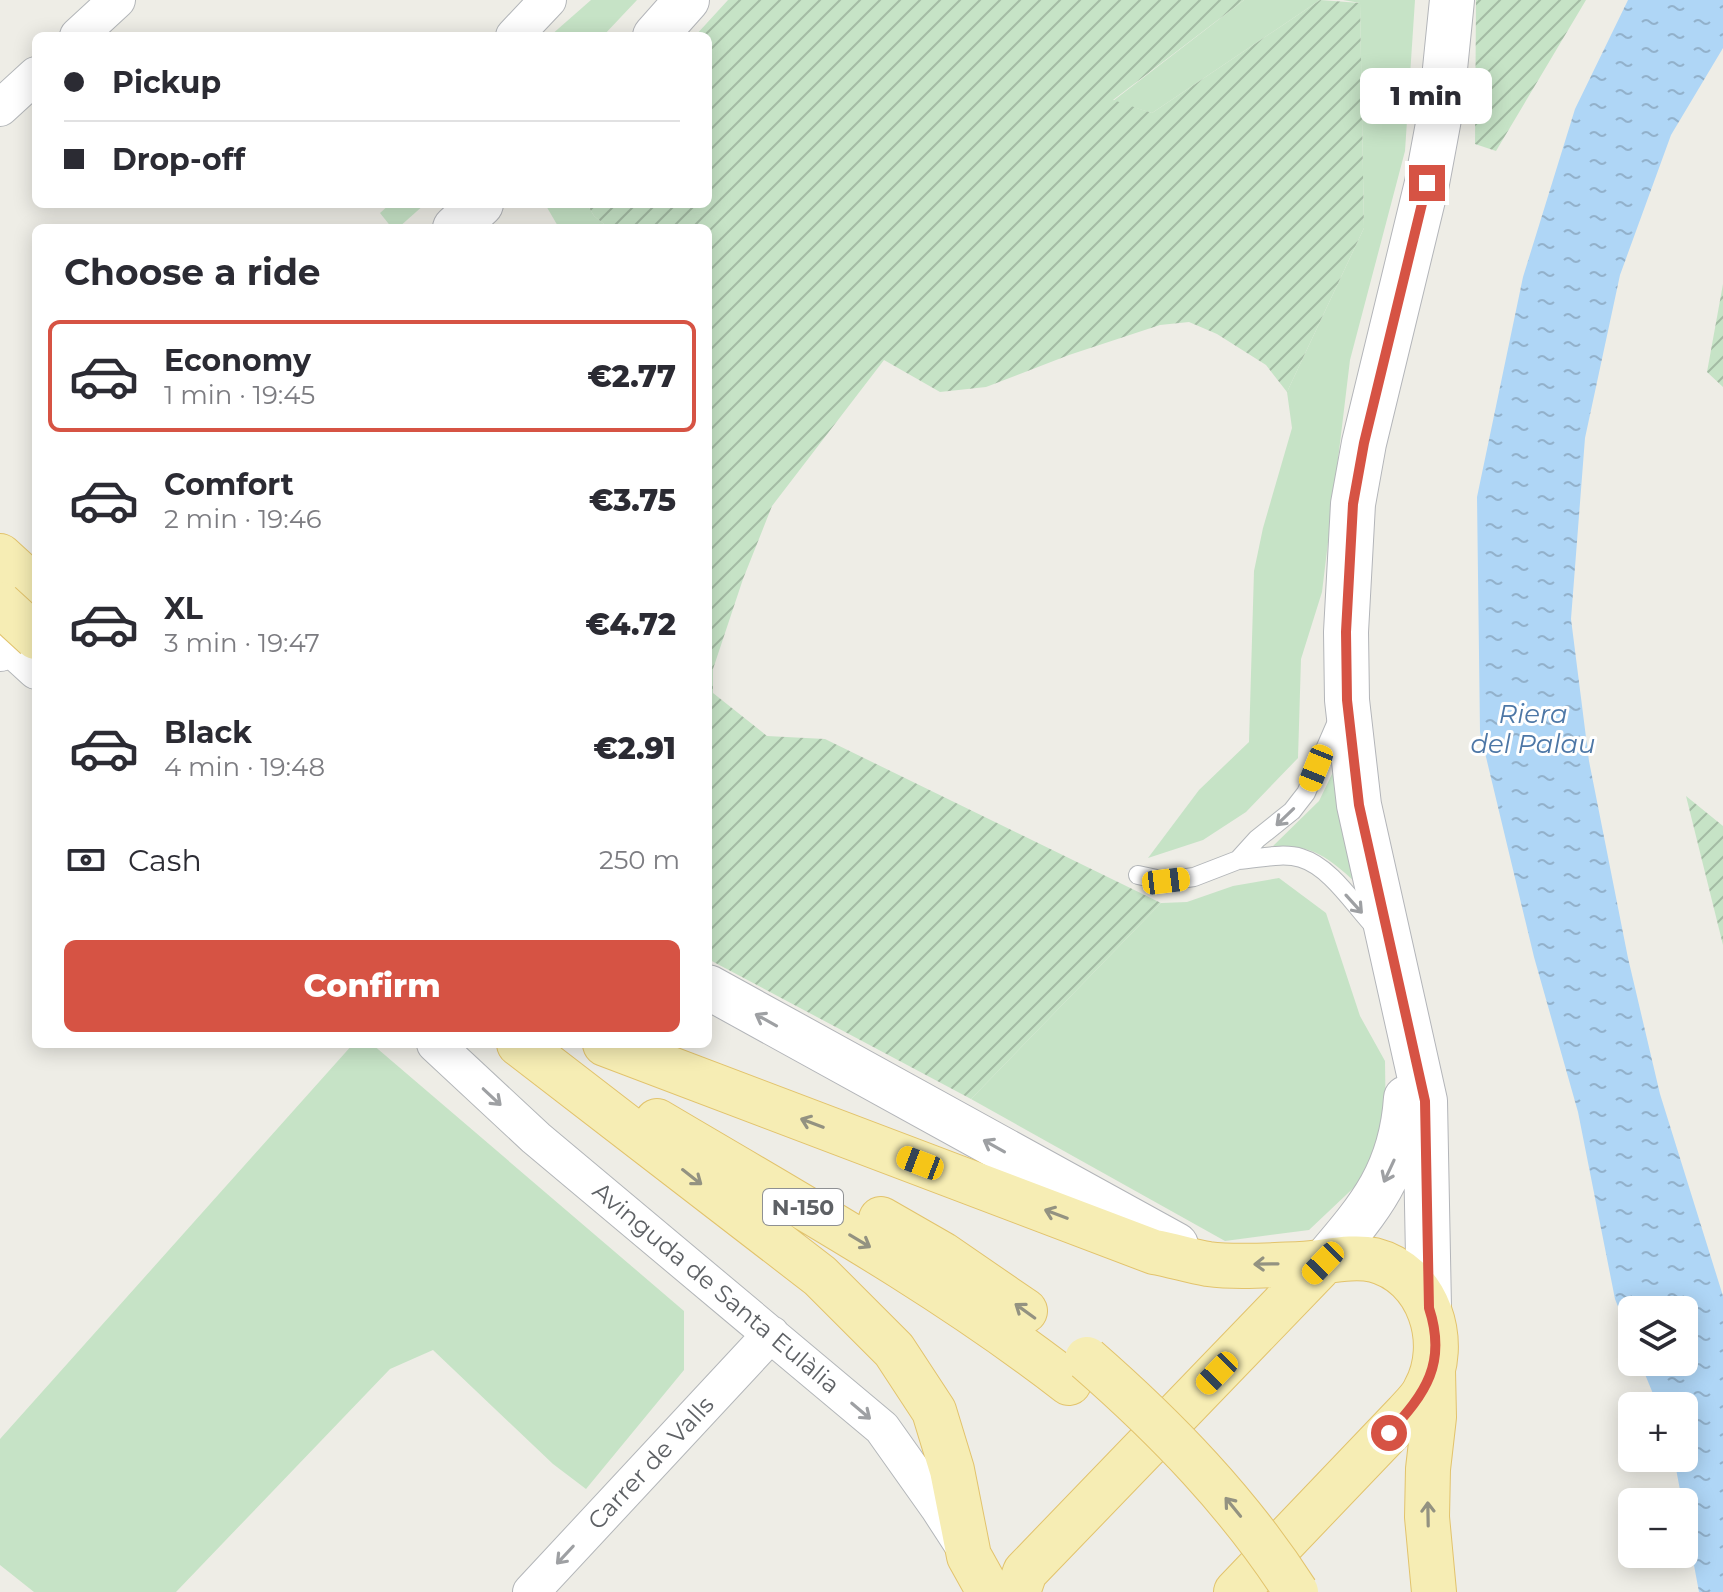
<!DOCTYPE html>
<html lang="en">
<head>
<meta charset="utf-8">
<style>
  body { margin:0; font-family:Montserrat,sans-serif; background:#f7f7f7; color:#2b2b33; height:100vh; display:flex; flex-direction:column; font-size:30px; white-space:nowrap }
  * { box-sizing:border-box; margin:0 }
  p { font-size:26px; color:#7c7c81 }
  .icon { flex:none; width:44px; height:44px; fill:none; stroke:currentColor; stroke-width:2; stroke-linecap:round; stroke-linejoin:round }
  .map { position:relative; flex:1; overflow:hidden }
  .panel { position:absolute; left:32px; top:224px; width:680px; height:824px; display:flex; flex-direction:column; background:#fff; border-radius:12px; box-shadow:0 4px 20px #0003 }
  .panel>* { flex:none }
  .guide { position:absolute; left:32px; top:32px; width:680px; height:176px; border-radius:12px; box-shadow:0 4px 20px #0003; display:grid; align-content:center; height:176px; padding:0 32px; background:#fff }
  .controls { position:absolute; left:1618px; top:1296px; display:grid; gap:16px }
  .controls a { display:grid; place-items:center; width:80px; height:80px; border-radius:12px; background:#fff; box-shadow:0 4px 20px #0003; font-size:40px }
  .end { position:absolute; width:36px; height:36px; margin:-18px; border:10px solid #d65344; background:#fff; box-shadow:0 0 0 4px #fff }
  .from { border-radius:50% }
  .bubble { position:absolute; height:56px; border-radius:12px; background:#fff; box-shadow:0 4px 20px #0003; font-size:26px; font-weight:800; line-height:56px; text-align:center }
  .car { position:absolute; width:24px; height:48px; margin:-24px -12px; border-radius:10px; box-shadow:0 0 6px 2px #0007; background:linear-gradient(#f5c518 24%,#345 0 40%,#f5c518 0 76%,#345 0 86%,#f5c518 0) }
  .guide b { display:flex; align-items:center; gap:28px; height:76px; font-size:30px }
  .guide b+b { border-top:2px solid #e1e1e2 }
  .guide i { width:20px; height:20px; background:#2b2b33 }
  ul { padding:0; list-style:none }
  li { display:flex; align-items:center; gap:24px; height:112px; margin:0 16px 12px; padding:0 16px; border:4px solid transparent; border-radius:12px }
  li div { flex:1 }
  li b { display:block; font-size:30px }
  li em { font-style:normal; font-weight:800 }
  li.active { border-color:#d65344 }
  li>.icon { width:72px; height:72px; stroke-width:1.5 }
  h2 { padding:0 32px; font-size:36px; line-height:96px }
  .pay { display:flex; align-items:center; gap:20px; height:88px; padding:0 32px; font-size:30px }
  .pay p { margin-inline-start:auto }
  .action { display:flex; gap:16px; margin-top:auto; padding:16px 32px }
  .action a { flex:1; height:92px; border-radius:12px; background:#d65344; color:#fff; font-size:32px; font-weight:800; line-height:92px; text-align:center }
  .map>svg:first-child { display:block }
</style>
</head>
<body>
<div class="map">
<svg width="1723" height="1592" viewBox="0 0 1723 1592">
  <defs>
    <pattern id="garden-furrows" width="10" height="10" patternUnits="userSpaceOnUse" patternTransform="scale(2)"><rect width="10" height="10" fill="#c6e3c6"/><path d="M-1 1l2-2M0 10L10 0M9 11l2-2" fill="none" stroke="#a4bba4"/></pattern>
    <pattern id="water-ripples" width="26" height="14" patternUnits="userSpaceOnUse" patternTransform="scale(2)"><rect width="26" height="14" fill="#afd6f6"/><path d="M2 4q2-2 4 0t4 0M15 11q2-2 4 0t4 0" fill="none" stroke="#92b1cb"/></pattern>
  </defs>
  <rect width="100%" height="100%" fill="#eeede6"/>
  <path fill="#c6e3c6" d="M591 0H637L603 36H550Z
    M1244 0H1320L1152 113 1113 101Z
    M1343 0H1415L1405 151 1350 360 1322 592 1301 659 1298 758 1246 812 1203 840 1148 858 1199 790 1249 742 1254 571 1263 528 1292 428 1287 392 1364 228 1360 3Z
    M390 204H425L398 228H392L380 213Z
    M545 204H587L594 216 609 228H559Z
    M1333 772 1355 882C1327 856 1312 845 1273 846L1319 801Z
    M1279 878 1326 913 1360 1016 1385 1061 1386 1136 1364 1178 1309 1230 1225 1241 971 1099 1161 903 1187 902 1233 886Z
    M353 1044H372L684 1311V1370L586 1489 553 1464 433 1350 390 1369 176 1592H34L0 1565V1439Z"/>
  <path fill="url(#garden-furrows)" d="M728 0H1244L1113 100 1152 113 1320 0 1360 3 1364 228 1287 392 1266 365 1217 334 1189 322 1160 325 1069 355 986 387 940 392 884 360 772 506 743 579 713 669V693L767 736 825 739 1161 903 971 1099 708 959V228H609L594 216 587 204H708V36H695Z
    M1476 0H1586L1496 151 1475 144Z
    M1723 284V387L1707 372Z
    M1686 796 1723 826V945Z"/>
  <path fill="url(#water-ripples)" d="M1628 0H1723V48L1671 135 1620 275 1585 438 1571 619 1589 761 1628 958 1660 1094 1723 1296V1592H1699L1674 1458H1684V1406H1658L1640 1362H1684V1310H1632V1342L1615 1299 1578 1112 1534 957 1480 732 1477 497 1523 277 1575 109Z"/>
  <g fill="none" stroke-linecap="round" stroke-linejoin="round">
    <g stroke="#b3b6b9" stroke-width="20">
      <path id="lane" d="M1238 860C1258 859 1282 852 1301 858 1331 867 1354 905 1375 927
        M1138 875 1166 881 1194 877 1238 860 1257 839 1292 811 1306 793 1339 717"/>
    </g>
    <g stroke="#b3b6b9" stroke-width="38">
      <path id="street" d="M78 36 117 0
        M514 36 548 0
        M0 108 36 75
        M0 638 36 671
        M435 1044 536 1138 882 1428 938 1507 962 1544
        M531 1592 771 1334"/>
    </g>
    <g stroke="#b3b5b9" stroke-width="46">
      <path id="secondary" d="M655 36 687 0
        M455 228 481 204
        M0 649 36 614
        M708 987 1176 1245
        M1323 1263C1369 1209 1401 1173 1406 1098
        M1429 1308 1425 1101 1359 805 1347 700 1346 632 1353 504 1364 443 1427 183 1441 108 1452 0"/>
    </g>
    <g stroke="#e2c36c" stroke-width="46">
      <path id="primary" d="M0 556 36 589
        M519 1044 820 1276 894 1350 934 1411 952 1470 969 1556 989 1592
        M605 1044 1154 1252C1172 1255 1190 1261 1208 1264 1238 1268 1270 1265 1300 1264 1324 1263 1350 1255 1374 1260 1429 1274 1451 1343 1425 1390 1421 1399 1412 1407 1406 1414L1236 1592
        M657 1121C797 1204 940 1283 1069 1383
        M881 1219 942 1254 1025 1311
        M1433 1371 1434 1417 1428 1469 1427 1517 1434 1592
        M1018 1592 1025 1572 1323 1263"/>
    </g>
    <use href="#lane" stroke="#fff" stroke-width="18"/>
    <use href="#street" stroke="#fff" stroke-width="36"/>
    <use href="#secondary" stroke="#fff" stroke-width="44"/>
    <use href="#primary" stroke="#f6edb4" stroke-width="44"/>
    <g stroke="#e2c36c" stroke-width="46" stroke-linecap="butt">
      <path id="primary-bridge" d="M0 604 36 637
        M1087 1359C1166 1428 1239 1503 1296 1592"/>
    </g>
    <use href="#primary-bridge" stroke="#f6edb4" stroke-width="44"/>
  </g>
  <defs><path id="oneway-shaft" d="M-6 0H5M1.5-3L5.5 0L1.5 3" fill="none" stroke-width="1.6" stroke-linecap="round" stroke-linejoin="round" transform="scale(2)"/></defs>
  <g stroke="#9ea0a3">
    <use href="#oneway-shaft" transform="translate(1285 817) rotate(136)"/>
    <use href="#oneway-shaft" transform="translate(1354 904) rotate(48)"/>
    <use href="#oneway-shaft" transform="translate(766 1020) rotate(-151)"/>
    <use href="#oneway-shaft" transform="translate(492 1097) rotate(43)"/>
    <use href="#oneway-shaft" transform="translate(994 1146) rotate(-151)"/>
    <use href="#oneway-shaft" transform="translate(1389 1171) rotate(115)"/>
    <use href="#oneway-shaft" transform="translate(861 1411) rotate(40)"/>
    <use href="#oneway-shaft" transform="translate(565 1555) rotate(133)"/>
  </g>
  <g stroke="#939281">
    <use href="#oneway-shaft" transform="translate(812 1123) rotate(-159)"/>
    <use href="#oneway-shaft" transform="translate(692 1177) rotate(38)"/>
    <use href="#oneway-shaft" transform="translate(1056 1214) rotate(-159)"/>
    <use href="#oneway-shaft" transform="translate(860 1241) rotate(31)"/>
    <use href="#oneway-shaft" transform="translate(1266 1264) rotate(179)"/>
    <use href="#oneway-shaft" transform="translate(1025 1311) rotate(-144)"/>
    <use href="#oneway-shaft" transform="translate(1233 1507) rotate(-129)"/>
    <use href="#oneway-shaft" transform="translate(1428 1514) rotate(-91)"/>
  </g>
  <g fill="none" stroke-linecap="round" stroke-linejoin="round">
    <path stroke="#d65344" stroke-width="10" d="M1389 1433C1426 1393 1447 1363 1429 1308L1425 1101 1359 805 1347 700 1346 632 1353 504 1364 443 1427 183"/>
  </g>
  <g text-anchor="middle" stroke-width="6" stroke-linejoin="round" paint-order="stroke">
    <rect fill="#fff" stroke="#8e9093" stroke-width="2" x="763" y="1189" width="80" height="36" rx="6"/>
    <g font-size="22" font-weight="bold" fill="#5e6165">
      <text x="803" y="1215">N-150</text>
    </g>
    <g font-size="24" fill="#5e6165" stroke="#fff">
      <text transform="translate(716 1288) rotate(40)" y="8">Avinguda de Santa Eulàlia</text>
      <text transform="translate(651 1463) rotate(-47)" y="8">Carrer de Valls</text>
    </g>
    <g font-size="26" font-style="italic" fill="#4d77a6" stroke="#fff">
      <text x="1533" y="723">Riera<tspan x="1533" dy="30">del Palau</tspan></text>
    </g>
  </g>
</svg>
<div class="controls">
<a><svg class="icon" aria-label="layers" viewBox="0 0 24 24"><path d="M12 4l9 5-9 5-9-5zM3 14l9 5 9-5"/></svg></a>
<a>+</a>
<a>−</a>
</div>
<i class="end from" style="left:1389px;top:1433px"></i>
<i class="end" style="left:1427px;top:183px"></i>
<div class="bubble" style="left:1360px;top:68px;width:132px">1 min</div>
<i class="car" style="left:1316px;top:768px;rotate:202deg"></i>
<i class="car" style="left:1166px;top:881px;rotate:83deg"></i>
<i class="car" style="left:920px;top:1163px;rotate:291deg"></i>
<i class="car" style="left:1323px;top:1263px;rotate:224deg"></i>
<i class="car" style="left:1217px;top:1373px;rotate:224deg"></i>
<div class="guide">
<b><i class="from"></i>Pickup</b>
<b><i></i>Drop-off</b>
</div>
<section class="panel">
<h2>Choose a ride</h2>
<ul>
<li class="active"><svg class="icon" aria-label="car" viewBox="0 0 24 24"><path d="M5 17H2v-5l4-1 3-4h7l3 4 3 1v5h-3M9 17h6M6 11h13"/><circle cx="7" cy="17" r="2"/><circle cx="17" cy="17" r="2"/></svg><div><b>Economy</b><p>1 min · 19:45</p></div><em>€2.77</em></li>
<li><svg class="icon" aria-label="car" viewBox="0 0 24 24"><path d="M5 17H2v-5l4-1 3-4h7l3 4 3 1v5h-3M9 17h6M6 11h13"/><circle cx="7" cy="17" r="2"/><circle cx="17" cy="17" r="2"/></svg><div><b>Comfort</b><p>2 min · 19:46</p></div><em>€3.75</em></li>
<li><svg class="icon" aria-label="car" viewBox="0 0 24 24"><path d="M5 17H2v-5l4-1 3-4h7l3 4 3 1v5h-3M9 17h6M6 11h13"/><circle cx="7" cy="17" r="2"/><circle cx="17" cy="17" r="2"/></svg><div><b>XL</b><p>3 min · 19:47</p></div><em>€4.72</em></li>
<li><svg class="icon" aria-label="car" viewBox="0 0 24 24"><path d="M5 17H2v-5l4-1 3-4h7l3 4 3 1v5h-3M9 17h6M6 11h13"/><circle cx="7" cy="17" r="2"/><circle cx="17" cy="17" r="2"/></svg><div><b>Black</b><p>4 min · 19:48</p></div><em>€2.91</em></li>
</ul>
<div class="pay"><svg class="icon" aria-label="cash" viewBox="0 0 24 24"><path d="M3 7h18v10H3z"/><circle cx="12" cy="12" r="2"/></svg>Cash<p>250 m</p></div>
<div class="action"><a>Confirm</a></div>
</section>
</div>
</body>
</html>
